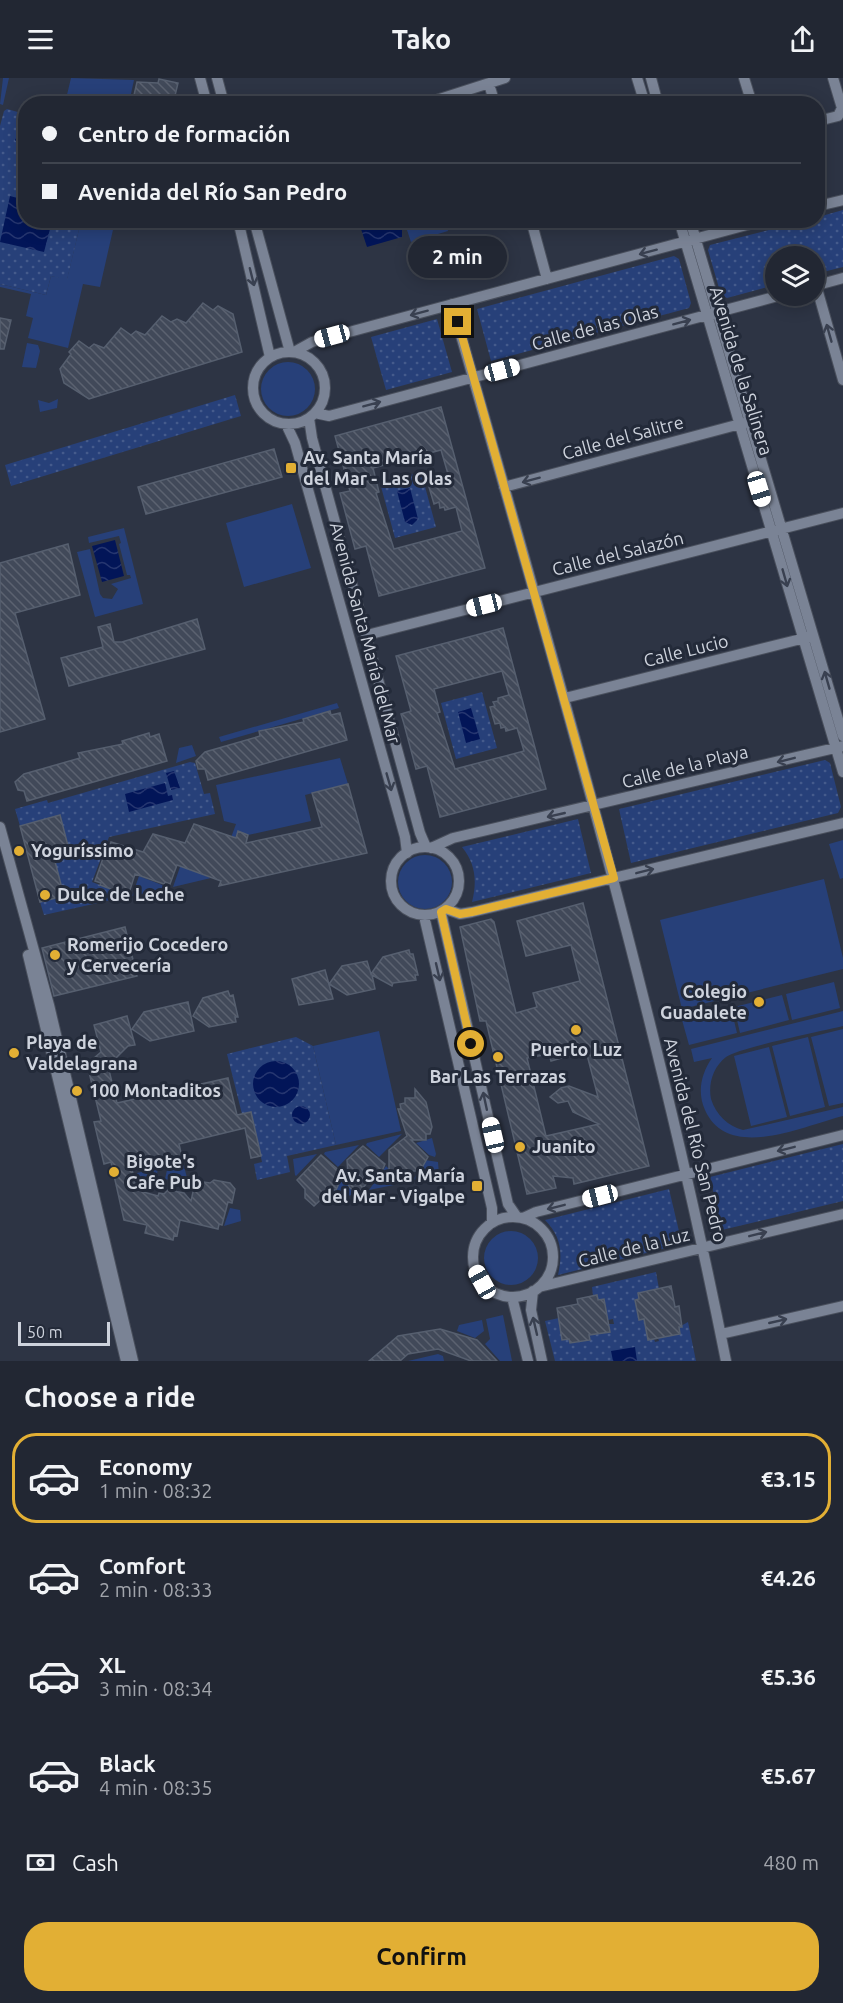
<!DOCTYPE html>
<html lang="en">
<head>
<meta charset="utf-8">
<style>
  body { margin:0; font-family:Ubuntu,sans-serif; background:#2a2f3b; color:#f1f3f6; height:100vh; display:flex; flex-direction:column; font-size:22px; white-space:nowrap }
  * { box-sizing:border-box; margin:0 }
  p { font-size:20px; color:#a2a5ac }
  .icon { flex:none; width:33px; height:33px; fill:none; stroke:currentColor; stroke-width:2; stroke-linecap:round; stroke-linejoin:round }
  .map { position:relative; height:1283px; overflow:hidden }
  .panel { display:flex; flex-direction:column; background:#222733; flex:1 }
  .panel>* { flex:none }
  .banner { position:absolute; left:18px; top:18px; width:807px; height:132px; border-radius:24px; box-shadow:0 3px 15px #0003,0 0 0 2px #3f444e; display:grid; align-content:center; height:132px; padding:0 24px; background:#222733 }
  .tools { position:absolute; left:765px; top:168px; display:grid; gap:12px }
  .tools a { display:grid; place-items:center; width:60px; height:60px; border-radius:50%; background:#222733; box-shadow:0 3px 15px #0003,0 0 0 2px #3f444e; font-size:30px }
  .scale { position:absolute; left:18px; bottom:15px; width:92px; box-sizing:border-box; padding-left:6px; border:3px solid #ced3dd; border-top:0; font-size:16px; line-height:21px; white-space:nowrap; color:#ced3dd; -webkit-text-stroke:4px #232a39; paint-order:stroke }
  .end { position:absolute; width:27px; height:27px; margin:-14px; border:8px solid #e2af34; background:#111; box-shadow:0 0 0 3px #111 }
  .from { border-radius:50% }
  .bubble { position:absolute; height:42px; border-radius:21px; background:#222733; box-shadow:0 3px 15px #0003,0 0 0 2px #3f444e; font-size:20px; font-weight:700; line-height:42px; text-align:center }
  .car { position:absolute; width:18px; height:36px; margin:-18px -9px; border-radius:8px; box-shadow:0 0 4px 2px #0007; background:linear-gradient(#fff 24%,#345 0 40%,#fff 0 76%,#345 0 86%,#fff 0) }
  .banner b { display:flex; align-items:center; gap:21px; height:57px; font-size:22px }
  .banner b+b { border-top:2px solid #3f444e }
  .banner i { width:15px; height:15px; background:#f1f3f6 }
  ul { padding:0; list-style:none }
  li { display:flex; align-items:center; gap:18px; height:90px; margin:0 12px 9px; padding:0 12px; border:3px solid transparent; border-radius:24px }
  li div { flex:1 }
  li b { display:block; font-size:22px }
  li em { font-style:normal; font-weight:700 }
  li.selected { border-color:#e2af34 }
  li>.icon { width:54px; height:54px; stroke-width:1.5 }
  h2 { padding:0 24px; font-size:27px; line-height:72px }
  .pay { display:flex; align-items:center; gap:15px; height:66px; padding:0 24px; font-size:22px }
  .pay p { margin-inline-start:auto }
  .primary-button { display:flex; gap:12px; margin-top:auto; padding:12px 24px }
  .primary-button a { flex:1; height:69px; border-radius:24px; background:#e2af34; color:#111; font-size:24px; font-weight:700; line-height:69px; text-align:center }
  header { display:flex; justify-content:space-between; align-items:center; height:78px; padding:0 24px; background:#222733; font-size:27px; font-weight:700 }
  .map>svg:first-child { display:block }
</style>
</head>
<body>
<header><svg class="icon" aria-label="menu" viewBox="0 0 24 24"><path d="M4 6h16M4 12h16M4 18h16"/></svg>Tako<svg class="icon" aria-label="share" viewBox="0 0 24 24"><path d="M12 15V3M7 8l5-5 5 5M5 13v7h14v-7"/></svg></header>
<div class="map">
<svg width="843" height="1283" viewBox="0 0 843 1283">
  <defs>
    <pattern id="park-dots" width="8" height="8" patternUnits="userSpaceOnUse" patternTransform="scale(1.5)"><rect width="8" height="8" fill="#274079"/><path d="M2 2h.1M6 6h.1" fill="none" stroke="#455b8c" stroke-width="1.8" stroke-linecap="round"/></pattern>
    <pattern id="water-waves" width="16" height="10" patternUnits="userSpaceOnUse" patternTransform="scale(1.5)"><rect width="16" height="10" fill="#021558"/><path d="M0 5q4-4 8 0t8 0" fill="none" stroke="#263670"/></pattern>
    <pattern id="building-back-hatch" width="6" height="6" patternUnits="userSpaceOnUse" patternTransform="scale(1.5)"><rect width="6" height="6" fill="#414959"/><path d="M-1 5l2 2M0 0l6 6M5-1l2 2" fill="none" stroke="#5b6270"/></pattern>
  </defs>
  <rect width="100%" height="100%" fill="#2d3444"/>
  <path fill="#274079" d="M3 0H9L3 27 0 26Z
    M71 0 134 2 129 25H65Z
    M81 143H115L100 209 83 206 68 270 28 260 33 240 26 238 31 216 0 209V206L46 217 51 198 67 201Z
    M404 143H445L448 153 411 164Z
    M27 265 38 267 40 273 36 290 22 289Z
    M261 311a27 27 0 1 1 54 0a27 27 0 1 1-54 0Z
    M58 321 57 330 40 334 38 322 49 325Z
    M292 426 311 490 244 509 226 445Z
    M124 450 143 526 95 539 77 474 90 471 100 516 103 520 112 521 118 511 111 506 131 500 130 497H127L119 466 121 465 119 458 89 465 88 459Z
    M337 625 339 630 221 664 219 659Z
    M192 667 196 678 176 685 179 670Z
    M340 680 348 706 305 717 311 743 248 757 238 754 221 787 236 746 224 743 216 707Z
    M843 762V800L840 801 829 766Z
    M398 804a27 27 0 1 1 54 0a27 27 0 1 1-54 0Z
    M180 789H183L211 800 173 809Z
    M139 798 170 810 132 818Z
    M824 801 843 880V891L682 931 660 842Z
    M834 904 840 930 792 942 786 916Z
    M782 917 789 942 740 955 734 929Z
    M731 930 737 955 689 967 682 942Z
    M843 933V948C822 953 738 970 726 979 713 989 708 1006 711 1021 716 1037 728 1048 743 1052L843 1029V1038C803 1048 728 1084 705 1032 697 1014 701 996 712 980L694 984 691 971Z
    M843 951V1025L829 1028 811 959Z
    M379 953 401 1053 336 1067 313 968Z
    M808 959 825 1029 790 1038 772 968Z
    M769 969 787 1039 751 1048 734 978Z
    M402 1056 379 1079 366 1067 367 1065Z
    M432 1060 436 1076 435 1079 429 1077 416 1065Z
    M359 1067 338 1089 324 1076 325 1074Z
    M317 1076 296 1098 295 1097 293 1081Z
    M425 1082 438 1084 439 1096 413 1102Z
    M183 1084 187 1100 173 1103 165 1101 168 1087Z
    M386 1088 393 1095 394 1107 369 1112Z
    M158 1090 155 1108 141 1111 137 1095Z
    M344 1098 351 1105 352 1117 326 1123Z
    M230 1130 240 1132 241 1143 224 1148Z
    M484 1180a27 27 0 1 1 54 0a27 27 0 1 1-54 0Z
    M503 1237 512 1283H500L485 1266 490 1261 486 1241Z
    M482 1242 484 1253 475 1260 457 1253 459 1247Z
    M438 1276 443 1278 444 1283H408Z"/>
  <path fill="url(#park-dots)" d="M7 31 25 36 26 142 81 143 67 202 51 198 46 217 0 206V48L4 33Z
    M843 132V189L815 196 814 178H776L775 207 727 220 721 217 708 172 710 167 804 143 818 142V139Z
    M674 178 679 181 691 225 689 230 491 283 477 231Z
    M437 241 452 294 386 312 371 259Z
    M235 317 241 338 11 408 5 387Z
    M421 394 436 449 395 460 380 405Z
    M482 614 497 670 456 681 441 625Z
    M825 682 830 685 841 729 838 735 631 785 619 731Z
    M190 684 195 685 204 716 210 715 215 736 109 759 92 804 129 818 44 837 40 824 64 818 52 772 68 767 60 738 20 748 15 731 47 722 48 725Z
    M578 741 591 795 472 824C477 804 476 786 462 769Z
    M296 959 313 968 336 1067 287 1078 290 1094 257 1102 254 1086 262 1084 251 1034 242 1036 227 976Z
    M843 1066V1123L722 1152 710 1099Z
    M669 1111 682 1166 558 1197C563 1175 561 1158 545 1142Z
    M656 1194 659 1211 639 1215V1221L635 1222 636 1227 641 1226 643 1237 638 1238V1242L644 1241 648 1261H654L655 1264 659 1263 658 1260 679 1256V1249L688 1244 696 1283H555L545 1243 559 1240 570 1265 589 1257 610 1254 609 1246H614L613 1241 608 1242 604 1221 598 1222 597 1217 593 1218 592 1209Z"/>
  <path fill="url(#water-waves)" d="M25 53V71H23L15 62 19 55Z
    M10 118 25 122 28 146 50 151 44 174 0 164Z
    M387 142 395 143 402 151V159L367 169 361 151Z
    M410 410 418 441 412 447 405 444 397 413Z
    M115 462 124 498 102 504 92 468Z
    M471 630 480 661 466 665 458 634Z
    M174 693 180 710 171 712 166 695Z
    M165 705 168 718 172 717 173 722 129 734 125 716Z
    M253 1006a23 23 0 1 1 46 0a23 23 0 1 1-46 0Z
    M292 1037a9 9 0 1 1 18 0a9 9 0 1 1-18 0Z
    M635 1269 637 1283H613L611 1273Z"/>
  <path fill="url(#building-back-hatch)" stroke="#565f6f" stroke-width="1.5" fill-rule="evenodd" d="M159 1 178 5 173 26H132L137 4 158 5Z
    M203 225 213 232 218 228 233 236 242 274 89 321 64 305 60 291 71 276 69 274 79 263 89 270 94 266 104 270 121 250 131 257 136 253 145 257 162 238 171 244 177 241 186 245Z
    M0 240 11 242 4 271H0Z
    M441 329 485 490 379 518 366 468 355 471 343 426 340 415 350 413 335 358ZM441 372 448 396 436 399 437 402 432 403 433 408 429 409 434 426 439 424 440 430 444 429 445 432 456 429 462 453 394 471 376 415 379 414 373 390Z
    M274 371 282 399 146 436 138 409Z
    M68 466 80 517 15 535 45 641 0 654V485Z
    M197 541 205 571 69 608 61 580 103 569 98 549 110 546 114 564H122Z
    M503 550 546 711 440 739 427 688 416 691 404 646 401 636 411 633 396 578ZM502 593 509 617 498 620V623L493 624 495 628 490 629 495 646 500 645 501 650 505 649 506 653 517 650 524 673 455 691 437 635 440 634 434 611Z
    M330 633 331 637 340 635 347 662 208 702 205 691H198L196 683 205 674 260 658 259 653 304 644 303 641Z
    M149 655 150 659 159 656 167 683 27 723 24 713 18 712 15 704 24 696 80 680 78 675 123 666 122 663Z
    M348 706 367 775 219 808 221 803 177 787 170 806 165 804 164 806 135 796 129 815 123 813 122 815 100 807 101 805 95 803 107 769 109 770 111 764 143 774 153 756 185 765 194 746 236 760 238 753 248 757 246 765 322 749 312 715Z
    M60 737 68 768 52 772 64 818 40 824 20 748Z
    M583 825 649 1088 574 1106 573 1100 553 1098 556 1110 527 1116 486 943H480L460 849 491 841 494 844 516 935 537 929 533 915 580 903 571 867 526 878 517 843ZM586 973 598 1019 569 1008 561 1010 550 1019 558 1025 568 1023 573 1034 599 1046 546 1058 527 980 549 976 551 983Z
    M125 849 137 898 54 918 42 870Z
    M409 872 410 876H413L418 897H415L416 902 393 905 392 908 372 897 375 911 347 917 329 906 342 888 367 883 371 896 383 879Z
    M325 892 333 921 299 927 292 901Z
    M228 913 230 918 233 917 238 939H235L236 944 209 949 193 938 203 920Z
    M188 924 194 953 150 963 132 951 144 934Z
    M127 938 135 967 128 968 108 988 117 1025 228 1000 237 1037 251 1034 261 1078 251 1080 245 1050 179 1066 182 1079 132 1091 136 1112 158 1118 159 1115 164 1116 168 1112 184 1115 191 1123 195 1105 203 1107 204 1104 210 1105 214 1102 230 1105 235 1111 232 1125 228 1124 222 1147 219 1146 218 1151 180 1142 177 1158 174 1157 173 1162 145 1155 147 1147 124 1142 111 1084 104 1086 94 1044 101 1043 87 986 101 974 94 947Z
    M415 1011 426 1024 432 1049 430 1056H426V1062H411L428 1079 420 1093H413L399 1106 389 1096V1072L407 1058 398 1031H401L400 1026 405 1025V1020H415Z
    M363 1068 385 1086 378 1103 370 1102 357 1116 349 1109 347 1082Z
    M321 1077 343 1096 336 1112H331L314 1128 305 1120V1111L297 1102Z
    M671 1208 675 1229 679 1228 682 1249H679L680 1256 648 1262 644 1241 639 1242 635 1222 639 1221 638 1215Z
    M597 1217 598 1222 604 1221 610 1254 589 1257 590 1262 570 1265 569 1261 562 1262 557 1230 578 1226 577 1221Z
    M440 1251 477 1262 497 1283H471L438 1271 408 1276 400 1283H369L398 1258Z"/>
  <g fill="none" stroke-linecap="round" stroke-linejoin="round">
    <g stroke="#494f5c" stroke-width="12">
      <path id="minor" d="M200 0 207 26
        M217 0 224 26
        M637 0 645 26
        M651 0 658 26
        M744 0 752 26
        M489 6 495 26
        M424 26 505 0
        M818 43 838 38 842 30 833 0
        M818 128 843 122
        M238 142 270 279
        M254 142 290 274
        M531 142 547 201
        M679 142 843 694
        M690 142 843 658
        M816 207 843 302
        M814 208 843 200
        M452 226C552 576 655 926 726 1283
        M294 274 312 264 765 142
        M253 310a36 36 0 1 1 72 0a36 36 0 1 1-72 0Z
        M315 335 329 338 778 218
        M309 340 312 360 420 755 426 769
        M286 346 295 365 405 759 407 775
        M504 409 744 345
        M367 557 843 435
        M565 620 809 559
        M0 749 49 927 133 1283
        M391 803a34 34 0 1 1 68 0a34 34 0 1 1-68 0Z
        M431 770 453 760 843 668
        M446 831 460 836 472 834 843 745
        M441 834 508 1126 517 1139
        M424 838 492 1130V1145
        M28 877 126 1283
        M473 1179a40 40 0 1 1 80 0a40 40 0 1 1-80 0Z
        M523 1140 536 1134 843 1057
        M539 1209 843 1136
        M533 1213 531 1232 542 1283
        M512 1219 528 1283
        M721 1256 843 1228"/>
    </g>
    <use href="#minor" stroke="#7a8395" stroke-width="10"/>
  </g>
  <defs><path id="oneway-shaft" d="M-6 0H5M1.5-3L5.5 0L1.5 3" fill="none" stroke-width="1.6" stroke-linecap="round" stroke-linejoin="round" transform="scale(1.5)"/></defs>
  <g stroke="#394050">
    <use href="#oneway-shaft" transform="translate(648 174) rotate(165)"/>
    <use href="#oneway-shaft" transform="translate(252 199) rotate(76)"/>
    <use href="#oneway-shaft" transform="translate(419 235) rotate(165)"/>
    <use href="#oneway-shaft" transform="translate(682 244) rotate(-15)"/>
    <use href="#oneway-shaft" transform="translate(829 255) rotate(-106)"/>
    <use href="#oneway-shaft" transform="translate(372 326) rotate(-15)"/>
    <use href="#oneway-shaft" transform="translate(531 402) rotate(165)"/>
    <use href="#oneway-shaft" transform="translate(785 500) rotate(74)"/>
    <use href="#oneway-shaft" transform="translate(827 602) rotate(-106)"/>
    <use href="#oneway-shaft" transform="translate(786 682) rotate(166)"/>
    <use href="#oneway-shaft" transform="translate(389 704) rotate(74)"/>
    <use href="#oneway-shaft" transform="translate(556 737) rotate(167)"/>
    <use href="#oneway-shaft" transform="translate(645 793) rotate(-14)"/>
    <use href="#oneway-shaft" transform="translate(438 894) rotate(77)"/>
    <use href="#oneway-shaft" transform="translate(485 1023) rotate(-102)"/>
    <use href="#oneway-shaft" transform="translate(786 1071) rotate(166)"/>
    <use href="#oneway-shaft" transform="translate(556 1129) rotate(166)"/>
    <use href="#oneway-shaft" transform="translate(758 1156) rotate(-14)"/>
    <use href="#oneway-shaft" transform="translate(778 1243) rotate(-13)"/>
    <use href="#oneway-shaft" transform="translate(535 1248) rotate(-103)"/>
  </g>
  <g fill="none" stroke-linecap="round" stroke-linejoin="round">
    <path stroke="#e2af34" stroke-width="8" d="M458 244 614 800 472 834 460 836 446 831 441 834 471 966"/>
  </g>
  <g fill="#e2af34" stroke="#232a39" stroke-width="2">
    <rect x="285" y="384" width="12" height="12" rx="3"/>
    <circle cx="19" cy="773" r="6"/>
    <circle cx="45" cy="817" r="6"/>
    <circle cx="55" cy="877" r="6"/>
    <circle cx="759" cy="924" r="6"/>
    <circle cx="576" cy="952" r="6"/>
    <circle cx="14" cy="975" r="6"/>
    <circle cx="498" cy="979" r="6"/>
    <circle cx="77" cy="1013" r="6"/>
    <circle cx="520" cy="1069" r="6"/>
    <circle cx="114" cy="1094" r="6"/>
    <rect x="471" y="1102" width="12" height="12" rx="3"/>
  </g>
  <g text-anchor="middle" stroke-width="6" stroke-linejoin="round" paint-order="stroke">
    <g font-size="18" fill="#ced3dd" stroke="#232a39">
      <text transform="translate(595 250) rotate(-15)" y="6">Calle de las Olas</text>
      <text transform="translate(741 293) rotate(73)" y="6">Avenida de la Salinera</text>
      <text transform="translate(623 360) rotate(-15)" y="6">Calle del Salitre</text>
      <text transform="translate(618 476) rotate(-14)" y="6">Calle del Salazón</text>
      <text transform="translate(365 555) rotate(75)" y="6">Avenida Santa María del Mar</text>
      <text transform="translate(686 573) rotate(-14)" y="6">Calle Lucio</text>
      <text transform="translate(685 689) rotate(-14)" y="6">Calle de la Playa</text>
      <text transform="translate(695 1062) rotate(76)" y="6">Avenida del Río San Pedro</text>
      <text transform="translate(634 1170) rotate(-14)" y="6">Calle de la Luz</text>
    </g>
    <g font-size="18" font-weight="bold" fill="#ced3dd" stroke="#232a39" text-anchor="start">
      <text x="303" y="386">Av. Santa María<tspan x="303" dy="21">del Mar - Las Olas</tspan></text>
      <text x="31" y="779">Yoguríssimo</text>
      <text x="57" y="823">Dulce de Leche</text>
      <text x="67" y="873">Romerijo Cocedero<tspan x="67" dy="21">y Cervecería</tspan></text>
      <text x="747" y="920" text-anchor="end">Colegio<tspan x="747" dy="21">Guadalete</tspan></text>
      <text x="26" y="971">Playa de<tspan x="26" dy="21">Valdelagrana</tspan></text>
      <text x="576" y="978" text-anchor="middle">Puerto Luz</text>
      <text x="498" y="1005" text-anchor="middle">Bar Las Terrazas</text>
      <text x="89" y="1019">100 Montaditos</text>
      <text x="532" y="1075">Juanito</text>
      <text x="126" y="1090">Bigote's<tspan x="126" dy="21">Cafe Pub</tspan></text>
      <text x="465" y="1104" text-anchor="end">Av. Santa María<tspan x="465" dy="21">del Mar - Vigalpe</tspan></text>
    </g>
  </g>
</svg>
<div class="tools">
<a><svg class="icon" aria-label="layers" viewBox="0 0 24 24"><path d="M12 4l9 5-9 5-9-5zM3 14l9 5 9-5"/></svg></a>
</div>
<div class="scale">50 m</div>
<i class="end from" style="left:471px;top:966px"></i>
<i class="end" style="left:458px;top:244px"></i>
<div class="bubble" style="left:408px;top:158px;width:99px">2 min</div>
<i class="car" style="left:332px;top:258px;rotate:255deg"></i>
<i class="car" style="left:502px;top:292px;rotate:75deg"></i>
<i class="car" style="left:759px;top:411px;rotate:163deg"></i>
<i class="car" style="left:484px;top:527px;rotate:256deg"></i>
<i class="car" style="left:493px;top:1057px;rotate:347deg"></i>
<i class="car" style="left:600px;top:1118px;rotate:256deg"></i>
<i class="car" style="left:482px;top:1204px;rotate:331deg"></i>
<div class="banner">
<b><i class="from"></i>Centro de formación</b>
<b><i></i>Avenida del Río San Pedro</b>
</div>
</div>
<section class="panel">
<h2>Choose a ride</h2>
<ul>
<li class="selected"><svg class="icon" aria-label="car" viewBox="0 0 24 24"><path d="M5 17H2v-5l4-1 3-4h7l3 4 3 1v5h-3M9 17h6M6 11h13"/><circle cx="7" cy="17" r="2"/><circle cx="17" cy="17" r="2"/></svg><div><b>Economy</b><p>1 min · 08:32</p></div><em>€3.15</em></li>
<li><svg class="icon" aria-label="car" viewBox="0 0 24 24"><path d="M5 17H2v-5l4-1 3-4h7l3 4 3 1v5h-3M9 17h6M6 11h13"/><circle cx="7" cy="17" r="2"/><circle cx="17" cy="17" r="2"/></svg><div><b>Comfort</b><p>2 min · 08:33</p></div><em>€4.26</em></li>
<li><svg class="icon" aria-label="car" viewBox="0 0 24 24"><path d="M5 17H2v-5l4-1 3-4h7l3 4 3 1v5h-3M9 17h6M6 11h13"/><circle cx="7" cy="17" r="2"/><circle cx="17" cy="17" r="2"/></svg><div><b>XL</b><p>3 min · 08:34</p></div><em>€5.36</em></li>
<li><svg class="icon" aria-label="car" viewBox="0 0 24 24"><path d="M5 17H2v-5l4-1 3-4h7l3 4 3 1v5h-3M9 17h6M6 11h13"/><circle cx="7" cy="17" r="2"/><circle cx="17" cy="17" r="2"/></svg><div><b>Black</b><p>4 min · 08:35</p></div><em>€5.67</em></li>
</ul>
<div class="pay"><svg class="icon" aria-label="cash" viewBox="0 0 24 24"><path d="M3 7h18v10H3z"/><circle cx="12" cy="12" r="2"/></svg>Cash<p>480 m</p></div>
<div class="primary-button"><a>Confirm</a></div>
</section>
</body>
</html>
